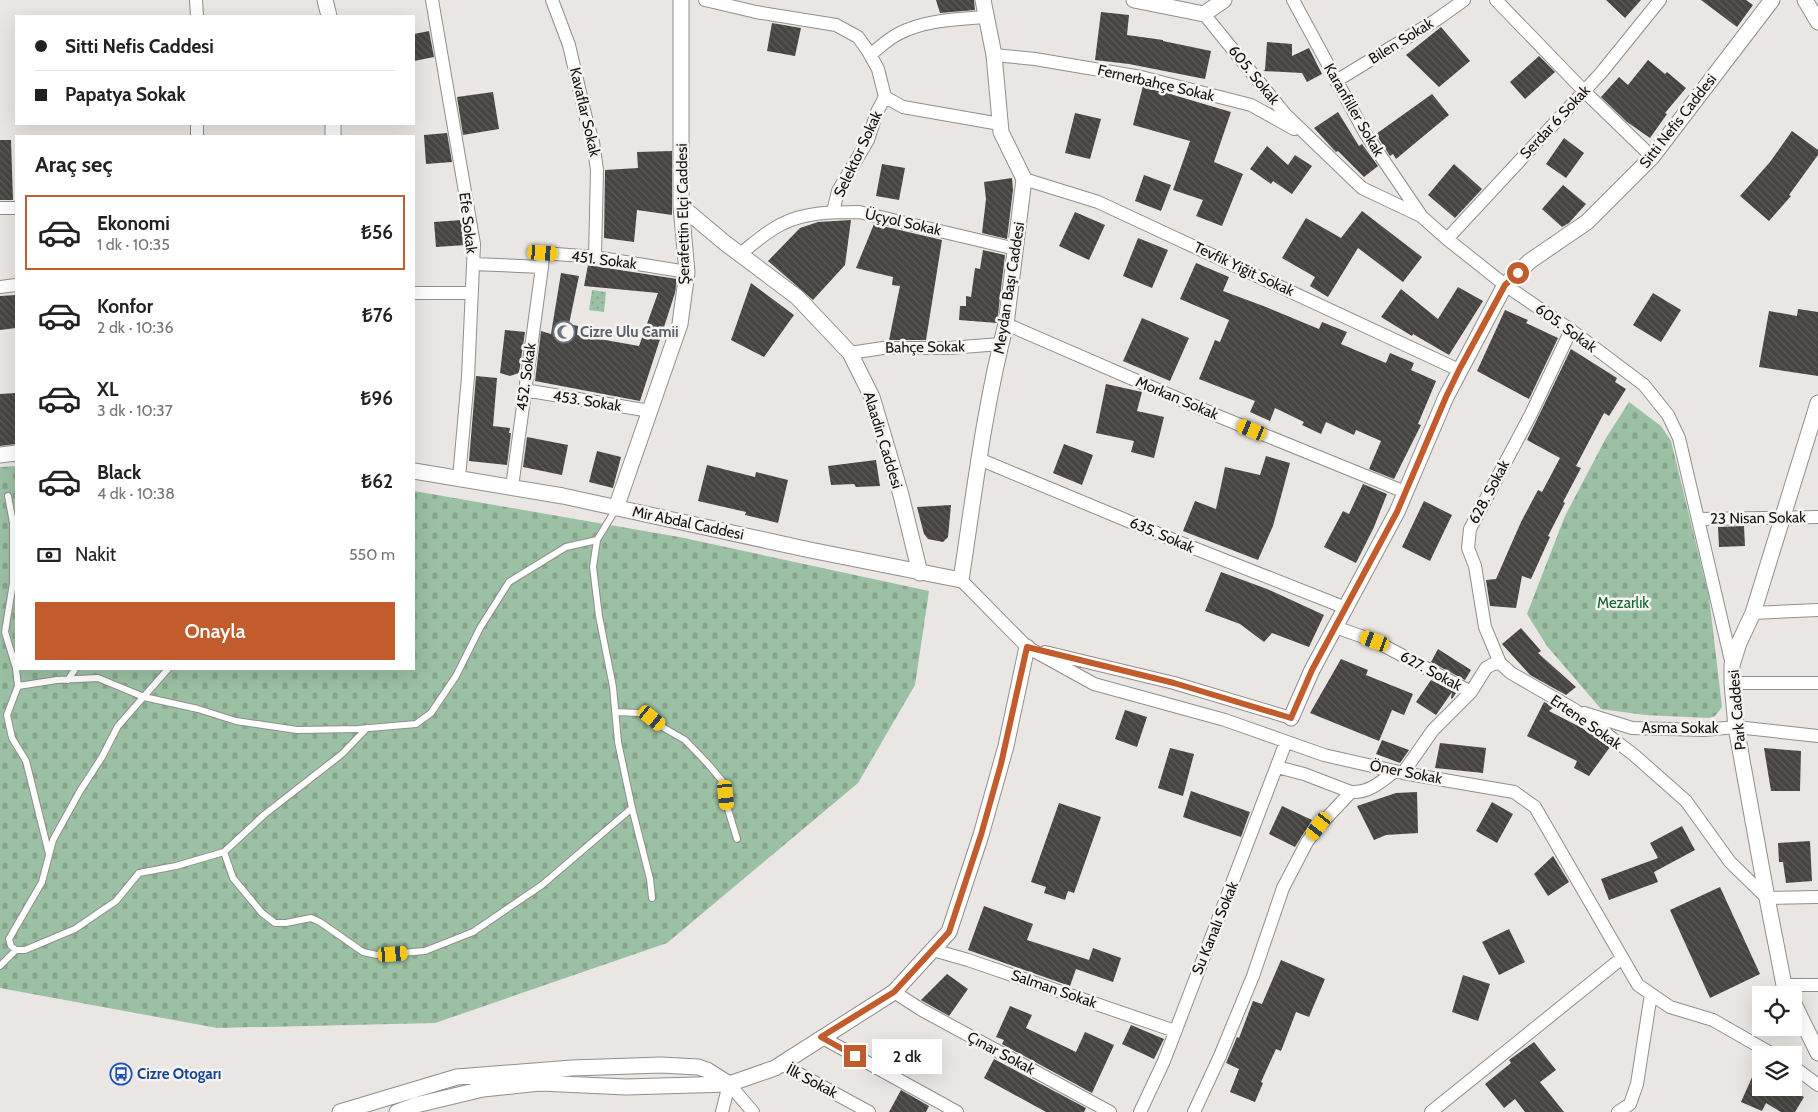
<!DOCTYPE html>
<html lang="tr">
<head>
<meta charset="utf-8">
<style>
  body { margin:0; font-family:Cabin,sans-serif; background:#f6f6f6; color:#222; height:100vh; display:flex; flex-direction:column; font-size:19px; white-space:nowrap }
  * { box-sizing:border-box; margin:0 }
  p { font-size:16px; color:#767676 }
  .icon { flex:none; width:28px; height:28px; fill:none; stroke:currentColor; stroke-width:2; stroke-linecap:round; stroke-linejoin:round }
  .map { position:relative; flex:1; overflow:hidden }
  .drawer { position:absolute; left:15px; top:135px; width:400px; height:535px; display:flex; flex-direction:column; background:#fff; border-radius:0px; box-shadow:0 5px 20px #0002 }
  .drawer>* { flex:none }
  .top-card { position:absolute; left:15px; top:15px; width:400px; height:110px; border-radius:0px; box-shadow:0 5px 20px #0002; display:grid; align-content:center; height:110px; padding:0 20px; background:#fff }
  .controls { position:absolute; left:1752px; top:986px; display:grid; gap:10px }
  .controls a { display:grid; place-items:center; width:50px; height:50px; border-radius:0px; background:#fff; box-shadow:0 5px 20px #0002; font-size:25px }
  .end { position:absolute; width:22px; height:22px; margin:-11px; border:6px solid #c25c2c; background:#fff; box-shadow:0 0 0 2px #fff }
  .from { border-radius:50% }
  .bubble { position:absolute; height:35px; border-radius:0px; background:#fff; box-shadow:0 5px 20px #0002; font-size:16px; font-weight:600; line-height:35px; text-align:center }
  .car { position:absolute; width:15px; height:30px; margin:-15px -8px; border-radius:6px; box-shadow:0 0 4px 1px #0007; background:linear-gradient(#f5c518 24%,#345 0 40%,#f5c518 0 76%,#345 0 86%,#f5c518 0) }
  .top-card b { display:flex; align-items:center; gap:18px; height:48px; font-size:19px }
  .top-card b+b { border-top:1px solid #e0e0e0 }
  .top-card i { width:12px; height:12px; background:#222 }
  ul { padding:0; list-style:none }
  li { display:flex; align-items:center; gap:15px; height:75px; margin:0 10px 8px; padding:0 10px; border:2px solid transparent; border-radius:0px }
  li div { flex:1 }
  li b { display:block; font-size:19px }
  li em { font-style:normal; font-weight:600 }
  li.current { border-color:#c25c2c }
  li>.icon { width:45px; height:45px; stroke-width:1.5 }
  h2 { padding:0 20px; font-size:22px; line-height:60px }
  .pay { display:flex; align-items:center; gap:12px; height:55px; padding:0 20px; font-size:19px }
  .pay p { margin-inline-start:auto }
  .primary-button { display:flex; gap:10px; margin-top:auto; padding:10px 20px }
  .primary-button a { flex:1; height:58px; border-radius:0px; background:#c25c2c; color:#fff; font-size:20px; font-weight:600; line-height:58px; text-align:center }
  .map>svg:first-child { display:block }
</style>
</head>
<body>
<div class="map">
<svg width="1818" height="1112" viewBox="0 0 1818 1112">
  <defs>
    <pattern id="grass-dots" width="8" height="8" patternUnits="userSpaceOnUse" patternTransform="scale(1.25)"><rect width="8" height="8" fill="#9bc0a3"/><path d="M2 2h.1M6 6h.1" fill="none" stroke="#85a48b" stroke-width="1.8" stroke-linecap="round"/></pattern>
    <pattern id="cemetery-stones" width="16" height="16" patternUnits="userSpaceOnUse" patternTransform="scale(1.25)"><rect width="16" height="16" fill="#9bc0a3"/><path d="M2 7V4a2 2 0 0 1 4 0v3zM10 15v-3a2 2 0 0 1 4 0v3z" fill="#85a48b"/></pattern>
    <pattern id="building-back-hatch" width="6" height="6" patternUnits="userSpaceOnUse" patternTransform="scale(1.25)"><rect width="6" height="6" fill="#464441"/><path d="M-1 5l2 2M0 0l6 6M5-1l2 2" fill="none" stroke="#5d5b59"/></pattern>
  </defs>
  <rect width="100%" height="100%" fill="#e9e6e3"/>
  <path fill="url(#grass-dots)" d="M592 290 606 292 604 312 589 310Z"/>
  <path fill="url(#cemetery-stones)" d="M1629 402 1661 426 1671 441 1709 597 1722 707 1715 716 1709 718 1645 715 1601 709 1547 646 1527 614 1565 516 1606 438Z
    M16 466V669H414V491L679 537 929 591 915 685 858 783 667 943 435 1023 217 1028 0 988V467Z"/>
  <path fill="url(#building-back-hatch)" d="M936 0H974L975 10 940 13Z
    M1606 0H1641L1625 18Z
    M1701 0H1746L1753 5 1737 27Z
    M1101 12 1129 15 1127 35 1163 40V41L1211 51 1205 79 1129 64 1095 60Z
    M772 23 801 28 795 56 767 51Z
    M1441 27 1470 61 1439 87 1406 55Z
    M429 31 434 57 414 61V34Z
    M1267 42 1292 44V56L1309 48 1322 74 1307 82 1302 73 1263 71 1265 70Z
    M1539 56 1555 72 1525 99 1510 82Z
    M1648 60 1665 74 1667 72 1686 88 1665 113 1667 114 1650 138 1627 122 1601 97 1619 77 1628 85Z
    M1143 86 1231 112 1214 162 1243 174 1222 226 1196 216 1203 200 1173 190 1190 141 1133 125Z
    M493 92 499 129 463 135 457 97Z
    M1432 94 1449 115 1396 159 1393 154 1390 156 1376 134Z
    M1338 112 1359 146 1362 144 1378 166 1364 177 1338 151 1336 152 1333 149 1314 128Z
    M1075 113 1101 119 1090 159 1065 153Z
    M1792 131 1818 150V155L1789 195 1791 196 1769 221 1740 196 1770 162Z
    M447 133 452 162 426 164 424 135Z
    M1564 138 1584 153 1566 178 1546 164Z
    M0 140H11L13 200H0Z
    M1267 146 1288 165 1295 155 1312 166 1292 194 1273 181 1271 184 1250 169Z
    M672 151V215L637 210 634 242 604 238 605 170 638 168 637 152Z
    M882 164 905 168 899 200 876 196Z
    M1454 164 1482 189 1455 218 1428 195Z
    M1144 175 1171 185 1161 211 1135 201Z
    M1012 178 1013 190 1007 239 982 233 986 199 984 182Z
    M1563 185 1586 204 1569 223 1562 227 1542 209Z
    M1362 211 1422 257 1403 282 1358 248 1328 297 1310 286 1315 277 1282 258 1306 218 1341 238Z
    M1075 212 1105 225 1089 260 1059 246Z
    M462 220 466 245 436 247 434 222Z
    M851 220 845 265 813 300 768 261 800 228 818 222Z
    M874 224 942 240 926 340H889L900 286 892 285 893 277 856 268Z
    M1138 238 1168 250 1152 288 1123 276Z
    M983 250 1005 255 997 323 959 320 960 306H966V296L971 297 975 268 980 269Z
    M1196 263 1229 277 1223 291 1266 307 1319 329 1322 322 1347 332 1341 344 1386 363 1390 353 1414 363 1411 370 1436 381 1418 424 1421 425 1394 479 1369 469 1381 441 1356 430 1354 435 1326 422 1321 434 1302 425 1304 422 1275 408 1270 421 1250 412 1255 401 1199 379 1215 340 1220 342 1229 320 1180 299Z
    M588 265 677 279 675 293 640 401 535 381 541 331 551 334 561 273 579 276 569 324 578 326 577 335 639 346 658 293 584 286Z
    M751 283 794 315 764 357 731 340Z
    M1458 287 1483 301 1449 355 1413 334 1412 336 1381 317 1401 289 1438 319Z
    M1653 293 1681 310 1661 342 1633 325Z
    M16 295V328L0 330V296Z
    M1798 309 1818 312V376L1759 367 1769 311 1797 316Z
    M1505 310 1528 320 1526 323 1558 338 1529 399 1477 371Z
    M1142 318 1189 338 1170 381 1123 361Z
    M505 330 525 332 519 373 510 376 500 373Z
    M1571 349 1617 378 1615 382 1626 389 1609 416 1604 413 1576 466 1581 468 1563 502 1565 503 1548 536 1550 537 1531 579 1522 576 1516 608 1490 606 1486 580 1496 579 1521 522 1538 490 1542 492 1560 458 1527 440Z
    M476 376 497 378 493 426 510 428 509 433H511L507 465 469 461Z
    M1106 384 1142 392 1137 411 1164 417 1154 458 1131 452 1134 441 1096 433Z
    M16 393V444L0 446V394Z
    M527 437 568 445 562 475 523 467Z
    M1064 444 1093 455 1082 485 1053 473Z
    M597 451 621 457 613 488 589 482Z
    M1266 456 1290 463 1273 526 1258 560 1183 531 1195 501 1216 509 1225 467 1260 475Z
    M876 460 880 486 856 487 854 484 831 485 828 466Z
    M707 465 755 477 756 472 788 480 778 523 745 515 746 512 698 501Z
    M1363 484 1387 494 1374 527 1356 563 1324 547 1343 511 1349 514Z
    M1424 501 1452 515 1430 561 1402 547Z
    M951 505 948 537 943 542 928 539 924 534 917 507Z
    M1744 526 1745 546 1719 547 1718 527Z
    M1221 572 1267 589 1324 615 1309 647 1272 633 1264 642 1240 624 1205 611Z
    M1521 628 1541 651 1538 653 1576 687 1566 695 1530 675 1502 644Z
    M1438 649 1471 670 1465 680 1431 662Z
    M1341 659 1368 670 1366 675 1413 694 1404 715 1392 710 1379 741 1310 713Z
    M1431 680 1456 693 1452 699 1451 698 1452 692 1436 715 1416 702Z
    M1544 702 1554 707 1549 711 1582 728 1610 747 1589 776 1574 768 1577 761 1527 736Z
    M1125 710 1147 717 1137 747 1115 739Z
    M1382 740 1409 750 1400 763 1376 754Z
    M1440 743 1486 748 1483 773 1435 768Z
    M1170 748 1194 754 1183 796 1158 788Z
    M1764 748 1801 751 1800 791H1771Z
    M1191 791 1250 812 1241 837 1183 817Z
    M1417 792 1418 833 1386 835 1374 840 1357 806 1396 793Z
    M1492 802 1513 814 1497 843 1476 831Z
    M1059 803 1101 817 1074 893 1068 891 1065 900 1044 893 1046 887 1031 882Z
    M1282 806 1312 820 1295 847 1269 834Z
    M1682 826 1695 850 1654 872 1658 882 1609 900 1601 879 1658 858 1650 843Z
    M1810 841 1812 881 1786 883 1783 862H1779L1778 843Z
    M1553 856 1569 882 1548 896 1534 874Z
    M1720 887 1760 974 1710 998 1670 910Z
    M984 906 1033 924 1027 940 1089 960 1093 948 1121 958 1113 982 1076 969 1070 986 968 950Z
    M1509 929 1525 962 1499 975 1482 942Z
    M1281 960 1325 979 1309 1017 1296 1012 1281 1051 1276 1049 1261 1082 1263 1083 1255 1102 1230 1092 1239 1069 1226 1063 1237 1037 1239 1038 1253 1001 1262 1004Z
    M947 974 968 989 949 1016 921 1000Z
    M1463 975 1490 984 1478 1021 1452 1012Z
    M1010 1006 1032 1015 1026 1028 1076 1052 1085 1032 1114 1045 1092 1093 1002 1044 1004 1040 996 1037Z
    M1131 1025 1164 1039 1154 1059 1122 1044Z
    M1534 1042 1556 1070 1540 1082 1564 1112H1525L1515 1099 1504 1108 1485 1084 1511 1063 1509 1060Z
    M1761 1057V1088H1788L1804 1097 1795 1112H1781L1766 1103 1762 1111 1741 1102Z
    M994 1059 1086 1108 1084 1112H1046L984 1078Z
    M901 1090 929 1106 926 1112H889Z"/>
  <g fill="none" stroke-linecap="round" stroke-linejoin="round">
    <g stroke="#918e8c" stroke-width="8">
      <path id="service" d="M8 496 13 523V583L5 632 16 668
        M616 509 597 540 593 567 599 616 613 687 618 742 632 808 650 879 652 898
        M16 669 18 686 7 715 12 738 26 761 49 854
        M168 669 118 726 102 757 80 791 53 840 42 882 9 939 11 946 16 950H25L75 929 116 901 139 873 176 866 224 852 265 814 342 754 367 728
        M68 680 75 669
        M18 686 57 680 98 678 144 697 198 709 236 721 297 730 358 729 416 724 431 713 456 676 480 628 509 582 566 547 597 540
        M615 712 639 713 652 718 664 728 685 740 708 764 724 783 727 806 737 839
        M224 852 233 878 262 913 275 923H286L311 918 320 922 363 952 377 955 425 951 473 932 542 885 632 808
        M0 966 16 950"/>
    </g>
    <g stroke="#918e8c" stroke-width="14">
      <path id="minor" d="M196 0 197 16
        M432 0 474 244 468 377 459 478
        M552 0 569 45 586 118 593 142 597 170 595 257
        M705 0 756 12 836 25 858 37 868 51 878 69 885 97 903 107 1000 124
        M1293 0 1365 133 1420 214
        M1496 0 1584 91 1652 157
        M1204 14 1285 114 1362 188 1421 216 1447 239 1505 285 1571 330 1644 385 1668 415 1679 438 1732 665
        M870 55C879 48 888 39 898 34 924 20 957 19 986 17
        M994 55 1035 59 1141 77 1251 105 1294 129
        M1336 81 1436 20 1464 0
        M197 136V124
        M1024 179 1098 202 1459 370
        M0 208H16
        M833 212 838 191 868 140 877 112 885 97
        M1447 239 1601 73 1660 0
        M740 254C753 244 767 231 782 224 805 212 833 212 859 212L1016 249
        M473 264 542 267 543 253 595 257 687 272
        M0 287 16 285
        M414 293H472
        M1006 324 1218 416 1405 492
        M850 353 883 348H949L1001 344
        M524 390 650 411
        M979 459 1181 543 1346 608
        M512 487 542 267
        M1699 519 1818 517
        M961 580 1027 647 1094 684 1225 720 1324 755 1403 773 1514 792 1535 807 1638 985 1670 1007 1713 1020 1774 1055
        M1753 613 1818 610
        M1335 627 1375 641 1471 692
        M1045 652 1174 683 1291 718
        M1500 663 1485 627 1475 566 1468 548 1470 529 1531 414 1571 330
        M1732 683H1818
        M1584 713 1632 728 1704 730 1736 727 1818 736
        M1277 767 1304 774 1351 792
        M1403 773 1433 730 1471 692 1486 668 1493 664 1500 663 1511 673 1575 710 1634 755 1686 801 1730 862 1767 898 1818 897
        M933 950 968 960 1175 1031
        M1784 985H1818
        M894 992 922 1010 1110 1112
        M821 1037 957 1112
        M781 1064 869 1112
        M1794 1067 1818 1085
        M729 1084 753 1112
        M722 1112 729 1084
        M1140 1112 1164 1061 1286 742
        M1194 1112 1220 1056 1253 976 1283 888 1307 842 1319 826 1351 792C1369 793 1381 782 1395 771
        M1431 1112 1622 958
        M1618 1112 1630 1104 1637 1084 1651 994"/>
    </g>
    <g stroke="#918e8c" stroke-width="17">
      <path id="tertiary" d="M325 0 329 16
        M1134 0 1204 14 1224 0
        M1805 0 1818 22
        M333 124V136
        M681 206 725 243 797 297 850 353 872 397 901 495 920 573
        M0 455 16 453
        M414 471 563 496 810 550 961 580C974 495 984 408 1006 324L1024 179 1001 132 994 55 983 0
        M616 508 680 324 687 272 681 206V0
        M1291 718 1312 670 1397 512 1446 397 1505 285 1530 261 1587 222 1652 157 1772 0
        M1789 995 1784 985 1767 898 1736 727 1732 683V665L1739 643 1753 613 1818 403
        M1794 1004 1818 1053
        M340 1112 457 1077 572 1068 661 1065 698 1067 707 1070 729 1084
        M397 1112 416 1105 483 1089 540 1083 626 1087 729 1084 775 1068 894 992 949 932 981 835 1006 746 1027 647"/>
    </g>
    <use href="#service" stroke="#fff" stroke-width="6"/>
    <use href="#minor" stroke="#fff" stroke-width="12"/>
    <use href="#tertiary" stroke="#fff" stroke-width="15"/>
  </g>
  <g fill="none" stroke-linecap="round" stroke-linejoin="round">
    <path stroke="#c25c2c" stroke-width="6" d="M855 1056 821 1037 894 992 949 932 981 835 1001 764 1027 647 1174 683 1291 718 1312 670 1397 512 1446 397 1459 370 1505 285 1518 273"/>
  </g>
  <defs>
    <g id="mosque-ring" transform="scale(1.125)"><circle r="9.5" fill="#f6f3f0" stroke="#6b7280" stroke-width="1.5"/><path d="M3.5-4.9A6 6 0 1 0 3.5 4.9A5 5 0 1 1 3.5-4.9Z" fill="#6b7280"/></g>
    <g id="bus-ring" transform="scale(1.125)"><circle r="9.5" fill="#f6f3f0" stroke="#1a4fb4" stroke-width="1.5"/><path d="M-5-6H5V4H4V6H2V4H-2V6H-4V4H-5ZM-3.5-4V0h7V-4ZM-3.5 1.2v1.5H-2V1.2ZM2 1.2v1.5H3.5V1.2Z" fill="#1a4fb4"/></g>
  </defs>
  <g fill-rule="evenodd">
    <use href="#mosque-ring" x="564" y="332"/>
    <use href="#bus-ring" x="121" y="1074"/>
  </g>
  <g text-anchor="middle" stroke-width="5" stroke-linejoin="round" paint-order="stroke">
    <g font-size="15" fill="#131211" stroke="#f6f3f0">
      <text transform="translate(1401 41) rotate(-32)" y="5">Bilen Sokak</text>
      <text transform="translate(1254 75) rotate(51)" y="5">605. Sokak</text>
      <text transform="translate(1156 83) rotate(13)" y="5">Fernerbahçe Sokak</text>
      <text transform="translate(1354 110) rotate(60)" y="5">Karanfiller Sokak</text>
      <text transform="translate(585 112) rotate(77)" y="5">Kavaflar Sokak</text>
      <text transform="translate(1678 121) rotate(-52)" y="5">Sitti Nefis Caddesi</text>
      <text transform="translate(1555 122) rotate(-47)" y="5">Serdar 6 Sokak</text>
      <text transform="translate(858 154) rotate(-65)" y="5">Selektor Sokak</text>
      <text transform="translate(683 214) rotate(-91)" y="5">Şerafettin Elçi Caddesi</text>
      <text transform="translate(903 222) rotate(13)" y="5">Üçyol Sokak</text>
      <text transform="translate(468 223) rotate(83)" y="5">Efe Sokak</text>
      <text transform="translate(604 260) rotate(7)" y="5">451. Sokak</text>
      <text transform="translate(1244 269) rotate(25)" y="5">Tevfik Yiğit Sokak</text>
      <text transform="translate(1009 288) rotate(-81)" y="5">Meydan Başı Caddesi</text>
      <text transform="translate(1566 328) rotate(36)" y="5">605. Sokak</text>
      <text transform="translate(925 347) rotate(-1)" y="5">Bahçe Sokak</text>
      <text transform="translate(526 377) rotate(-82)" y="5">452. Sokak</text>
      <text transform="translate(1177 398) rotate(23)" y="5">Morkan Sokak</text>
      <text transform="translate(587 401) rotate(9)" y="5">453. Sokak</text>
      <text transform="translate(883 440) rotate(73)" y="5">Alaadin Caddesi</text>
      <text transform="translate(1489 492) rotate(-62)" y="5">628. Sokak</text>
      <text transform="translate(1758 518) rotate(-1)" y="5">23 Nisan Sokak</text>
      <text transform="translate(688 523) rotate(12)" y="5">Mir Abdal Caddesi</text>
      <text transform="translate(1162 535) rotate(23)" y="5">635. Sokak</text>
      <text transform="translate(1431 671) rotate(28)" y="5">627. Sokak</text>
      <text transform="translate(1737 710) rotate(-95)" y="5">Park Caddesi</text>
      <text transform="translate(1586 722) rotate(35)" y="5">Ertene Sokak</text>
      <text x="1680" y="733">Asma Sokak</text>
      <text transform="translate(1406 772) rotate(11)" y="5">Öner Sokak</text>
      <text transform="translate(1215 928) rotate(-68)" y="5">Su Kanalı Sokak</text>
      <text transform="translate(1054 989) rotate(19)" y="5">Salman Sokak</text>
      <text transform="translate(1001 1053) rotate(28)" y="5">Çınar Sokak</text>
      <text transform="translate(812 1081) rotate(28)" y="5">İlk Sokak</text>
    </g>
    <g font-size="15" font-weight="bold" fill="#5b616d" stroke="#f6f3f0" text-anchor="start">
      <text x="580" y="337">Cizre Ulu Camii</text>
    </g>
    <g font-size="15" fill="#0d6631" stroke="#f6f3f0">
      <text x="1623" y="608">Mezarlık</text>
    </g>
    <g font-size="15" font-weight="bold" fill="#164399" stroke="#f6f3f0" text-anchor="start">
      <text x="137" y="1079">Cizre Otogarı</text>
    </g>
  </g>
</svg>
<div class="controls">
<a><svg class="icon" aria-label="locate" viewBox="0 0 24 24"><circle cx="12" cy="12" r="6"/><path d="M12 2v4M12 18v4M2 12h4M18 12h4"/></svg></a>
<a><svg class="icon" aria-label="layers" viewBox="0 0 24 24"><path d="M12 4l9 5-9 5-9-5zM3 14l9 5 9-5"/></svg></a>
</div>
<i class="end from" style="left:1518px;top:273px"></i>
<i class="end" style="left:855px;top:1056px"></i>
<div class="bubble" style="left:872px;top:1039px;width:70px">2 dk</div>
<i class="car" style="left:543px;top:253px;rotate:94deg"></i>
<i class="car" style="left:1252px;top:430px;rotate:292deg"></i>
<i class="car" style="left:1375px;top:641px;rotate:290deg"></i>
<i class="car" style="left:652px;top:718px;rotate:129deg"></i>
<i class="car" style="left:726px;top:795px;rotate:174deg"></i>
<i class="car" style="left:1319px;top:826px;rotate:217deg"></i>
<i class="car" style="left:393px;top:954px;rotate:86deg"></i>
<div class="top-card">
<b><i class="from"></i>Sitti Nefis Caddesi</b>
<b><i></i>Papatya Sokak</b>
</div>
<section class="drawer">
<h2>Araç seç</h2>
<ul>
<li class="current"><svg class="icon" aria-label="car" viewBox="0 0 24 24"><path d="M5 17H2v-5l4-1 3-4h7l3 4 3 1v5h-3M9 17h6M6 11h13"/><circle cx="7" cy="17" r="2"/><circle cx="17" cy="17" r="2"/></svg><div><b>Ekonomi</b><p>1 dk · 10:35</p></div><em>₺56</em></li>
<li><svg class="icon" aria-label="car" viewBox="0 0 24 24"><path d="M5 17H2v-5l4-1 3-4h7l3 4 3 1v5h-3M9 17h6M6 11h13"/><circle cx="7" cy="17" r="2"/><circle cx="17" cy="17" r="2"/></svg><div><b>Konfor</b><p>2 dk · 10:36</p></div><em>₺76</em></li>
<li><svg class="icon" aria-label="car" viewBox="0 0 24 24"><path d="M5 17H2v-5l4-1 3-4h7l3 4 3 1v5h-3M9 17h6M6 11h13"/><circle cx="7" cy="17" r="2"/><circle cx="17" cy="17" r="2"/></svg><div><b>XL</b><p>3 dk · 10:37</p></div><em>₺96</em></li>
<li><svg class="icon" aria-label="car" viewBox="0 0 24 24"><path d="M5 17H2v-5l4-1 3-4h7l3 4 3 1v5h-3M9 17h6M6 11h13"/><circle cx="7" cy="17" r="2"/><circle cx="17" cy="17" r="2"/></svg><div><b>Black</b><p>4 dk · 10:38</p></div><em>₺62</em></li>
</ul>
<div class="pay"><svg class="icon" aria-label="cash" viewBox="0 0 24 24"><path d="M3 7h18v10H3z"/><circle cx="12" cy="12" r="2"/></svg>Nakit<p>550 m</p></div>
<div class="primary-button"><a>Onayla</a></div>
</section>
</div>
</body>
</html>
